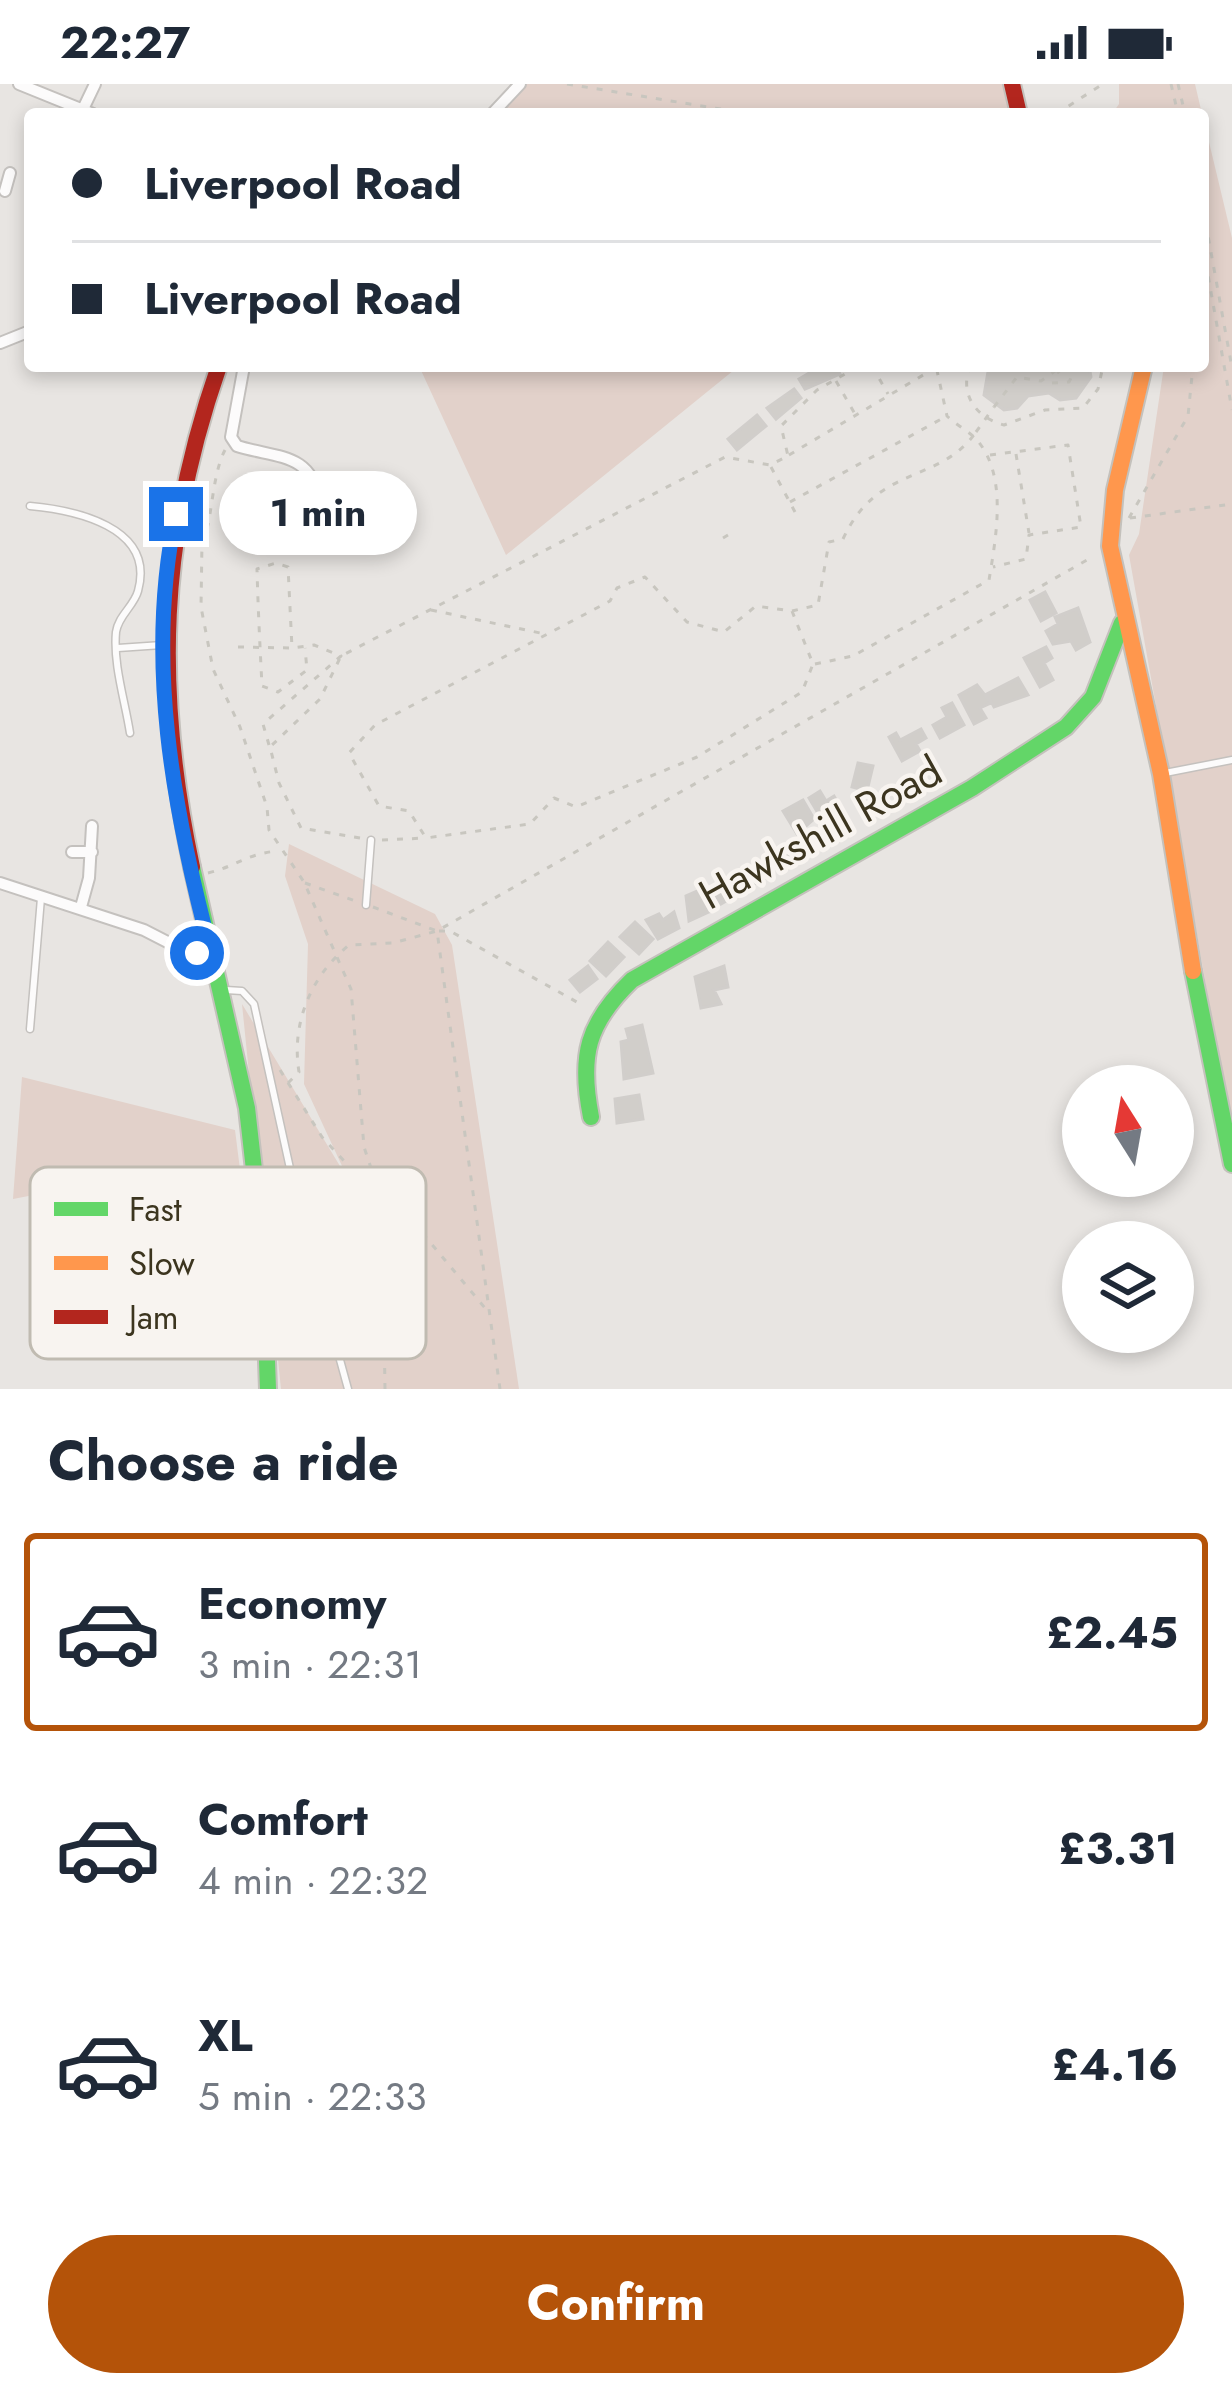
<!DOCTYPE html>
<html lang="en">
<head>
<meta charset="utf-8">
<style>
  body { margin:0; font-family:Jost,sans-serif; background:#f2f2f3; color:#1f2937; height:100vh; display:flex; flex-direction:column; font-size:45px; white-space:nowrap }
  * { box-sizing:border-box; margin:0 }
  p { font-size:39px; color:#747a83 }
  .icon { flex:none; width:66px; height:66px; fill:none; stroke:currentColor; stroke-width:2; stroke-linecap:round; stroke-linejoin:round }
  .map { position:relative; height:1305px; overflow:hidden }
  .drawer { display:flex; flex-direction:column; background:#fff; flex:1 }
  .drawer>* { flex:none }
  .guide { position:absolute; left:24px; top:24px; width:1185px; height:264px; border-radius:12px; box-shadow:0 6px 18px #0003; display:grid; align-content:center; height:264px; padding:0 48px; background:#fff }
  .needle { width:78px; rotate:349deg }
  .tools { position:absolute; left:1062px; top:981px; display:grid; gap:24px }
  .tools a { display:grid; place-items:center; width:132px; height:132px; border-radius:50%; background:#fff; box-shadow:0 6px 18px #0003; font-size:60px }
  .end { position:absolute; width:54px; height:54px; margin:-27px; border:15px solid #1a73e8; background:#fff; box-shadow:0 0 0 6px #fff }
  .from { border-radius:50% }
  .bubble { position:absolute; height:84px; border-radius:42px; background:#fff; box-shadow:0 6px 18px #0003; font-size:39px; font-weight:700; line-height:84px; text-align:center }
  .guide b { display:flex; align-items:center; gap:42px; height:114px; font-size:45px }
  .guide b+b { border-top:3px solid #e0e1e3 }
  .guide i { width:30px; height:30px; background:#1f2937 }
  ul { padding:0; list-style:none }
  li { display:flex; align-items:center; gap:36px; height:198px; margin:0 24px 18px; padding:0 24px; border:6px solid transparent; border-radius:12px }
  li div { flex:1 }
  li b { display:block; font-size:45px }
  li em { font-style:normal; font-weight:700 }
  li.active { border-color:#b45309 }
  li>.icon { width:108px; height:108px; stroke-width:1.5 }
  h2 { padding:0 48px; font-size:54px; line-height:144px }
  .action { display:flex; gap:24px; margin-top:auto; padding:24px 48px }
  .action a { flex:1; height:138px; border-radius:72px; background:#b45309; color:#fff; font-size:48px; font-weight:700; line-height:138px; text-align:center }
  .status { display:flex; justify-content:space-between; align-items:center; height:84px; padding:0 60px; background:#fff; direction:ltr }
  .status svg { height:33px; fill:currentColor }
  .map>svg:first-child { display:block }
</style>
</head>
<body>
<div class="status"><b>22:27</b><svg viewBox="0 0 49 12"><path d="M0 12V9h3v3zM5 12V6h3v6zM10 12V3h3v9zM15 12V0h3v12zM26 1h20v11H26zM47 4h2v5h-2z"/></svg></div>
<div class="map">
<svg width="1232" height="1305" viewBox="0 0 1232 1305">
  <rect width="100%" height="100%" fill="#e8e5e2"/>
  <path fill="#e2d1ca" d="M527 0H1006L1011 30H497Z
    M1119 0H1195L1202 30H1112L1119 20Z
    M1203 33 1232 154V1047L1129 471 1139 450 1164 282H1203Z
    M419 282H739L506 471Z
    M289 760 435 830 452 861 519 1305H281L242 920 349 1097 304 1000 308 860 285 792Z
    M22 993 235 1046 247 1141 75 1103 13 1115Z"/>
  <path fill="#d1ceca" stroke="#d1cecb" stroke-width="3" d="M821 282H836L840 290 805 305 799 295Z
    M989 282H1089L1091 293 1076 314 1060 316 1049 309 1028 312 1017 324 1004 326 984 311Z
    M794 305 801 314 776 335 767 324Z
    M757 331 766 342 737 366 728 355Z
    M1045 508 1056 529 1041 537 1030 516Z
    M1078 524 1090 558 1076 566 1071 557 1053 560 1046 547 1058 540 1055 533Z
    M1046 563 1052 574 1044 579 1053 596 1040 603 1024 574Z
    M1018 594 1028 611 994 623 987 610Z
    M977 601 991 619 980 624 986 634 974 640 959 611Z
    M952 619 964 641 940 654 933 641 947 633 942 624Z
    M921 645 926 654 916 660 920 667 902 677 889 653 896 649 900 656Z
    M858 679 873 682 867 707 852 703Z
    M820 707 826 717 834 712 841 724 822 736 809 714Z
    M803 716 814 735 797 750 783 727Z
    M794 756 803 773 778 780 772 768Z
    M765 776 773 790 751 802 744 788Z
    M739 792 747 805 721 820 713 807Z
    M704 804 711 827 689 837 686 812Z
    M674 828 679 844 658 855 646 836 659 830 663 836Z
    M635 838 653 855 639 870 620 853Z
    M608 858 624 873 606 892 590 877Z
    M588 882 597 895 580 908 570 896Z
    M724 882 728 903 714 906 721 920 701 924 695 893Z
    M642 941 653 989 624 995 621 958 629 956 626 945Z
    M639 1011 643 1035 617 1039 615 1015Z"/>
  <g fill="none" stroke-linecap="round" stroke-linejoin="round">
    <g stroke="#c4c1be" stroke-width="9">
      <path id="lane" d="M30 422C73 426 156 442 138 507 134 522 118 532 116 548 113 580 125 617 130 649
        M118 564 162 561
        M1165 689 1232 676
        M366 821 371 756
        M226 906 242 907 254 920 300 1130 348 1305
        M30 945 41 814"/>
    </g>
    <g stroke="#c4c1be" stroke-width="14">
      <path id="street" d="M19 0 93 30
        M84 23 95 0
        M492 30 520 0
        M5 107 10 89
        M0 259 30 247
        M244 282 231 353 237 362C274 374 313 368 318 416
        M72 768H92
        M0 799 144 846 181 865 211 868
        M81 823 89 794 92 742"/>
    </g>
    <g stroke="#c4c1bc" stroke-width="20">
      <path id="fast" d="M192 783 247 1024 263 1165 268 1305
        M1193 887 1232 1080
        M591 1033C579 972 587 939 632 896L972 704 1066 643 1093 613 1122 539"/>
    </g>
    <g stroke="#c4c1bc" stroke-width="20">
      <path id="slow" d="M1144 282 1115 406 1110 462 1161 690 1193 887"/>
    </g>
    <g stroke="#c4c1bc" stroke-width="20">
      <path id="jam" d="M1012 0 1019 30
        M192 783C154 605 159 454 219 282"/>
    </g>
    <path stroke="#c8c6bf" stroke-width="3" stroke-dasharray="6 9" stroke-linecap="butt" d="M567 0 751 30
      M1171 0 1178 30
      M1178 0 1185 30
      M1056 30 1103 0
      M1203 124 1232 284
      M1203 163 1232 326
      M872 282 888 310
      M970 282C959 310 976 334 1004 341L1045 326 1083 324 1098 305 1103 282
      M1057 289 1066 282
      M836 297 855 330
      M1052 299 1069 298 1077 282
      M994 323 1017 293 1041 297 1062 282
      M225 366C211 392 212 445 202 457L201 523 213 585 240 643 267 723 269 746 304 798 351 905 364 1063 382 1117
      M1016 370 1029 449
      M789 371 935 284
      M990 371 1068 361 1081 443 1029 451 1026 475 993 483
      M771 383 795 428
      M790 418 945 333
      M1129 434 1188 332 1193 282
      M1130 434 1232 420
      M723 454 728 451
      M431 526 545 550
      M792 527 813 580 802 608 697 673 576 723 554 714 530 740 426 754 409 727 379 722 349 669 375 641 610 517 617 504 645 493 687 538 724 548 756 522 792 527 818 521 829 458 843 455C878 379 939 401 976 348
      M238 563 292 564 288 483 276 479 257 485C258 524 260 563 262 602L278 608 307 586 305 564
      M815 580 853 572 989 496C996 453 1008 392 977 356 969 347 956 341 947 332L936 282
      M269 661 263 640 341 572 314 561 293 564
      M360 754 301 744 279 699 270 663 320 615 341 572 725 373 770 381 788 372 781 342 817 306 859 282
      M382 756 426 754
      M208 789C237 782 244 771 276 767
      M305 799 358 818
      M373 823 437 847 500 1305
      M439 847H450L584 922
      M280 986 322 1053 380 1116
      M288 999 299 988C291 939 311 892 349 861L393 859 437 847 1094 472
      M385 1305 382 1117 424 1151 490 1230"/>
    <use href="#lane" stroke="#fcfbfb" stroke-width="6"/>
    <use href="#street" stroke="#fcfbfb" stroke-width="10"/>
    <use href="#fast" stroke="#63d668" stroke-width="16"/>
    <use href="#slow" stroke="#ff974d" stroke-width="16"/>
    <use href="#jam" stroke="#b3261e" stroke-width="16"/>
    <path stroke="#c8c6bf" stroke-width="3" stroke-dasharray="6 9" stroke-linecap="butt" d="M976 348 994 323"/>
  </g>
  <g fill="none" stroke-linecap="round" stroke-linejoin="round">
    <path stroke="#1a73e8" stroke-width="15" d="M176 430C145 575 173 726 211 868L197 869"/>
  </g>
  <g text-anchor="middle" stroke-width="9" stroke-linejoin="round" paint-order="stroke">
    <g font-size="42" fill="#3c351f" stroke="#f8f4f0">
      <text transform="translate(820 748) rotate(-29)" y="15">Hawkshill Road</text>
    </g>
  </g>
  <rect x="30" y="1083" width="396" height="192" rx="18" fill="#f8f4f0" stroke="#c0bbb1" stroke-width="3"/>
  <rect x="54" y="1118" width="54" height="14" fill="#63d668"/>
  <rect x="54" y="1172" width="54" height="14" fill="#ff974d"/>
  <rect x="54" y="1226" width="54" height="14" fill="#b3261e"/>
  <g font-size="33" fill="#3c351f">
    <text x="129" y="1137">Fast</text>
    <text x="129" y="1191">Slow</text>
    <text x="129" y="1245">Jam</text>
  </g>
</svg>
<div class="tools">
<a><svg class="needle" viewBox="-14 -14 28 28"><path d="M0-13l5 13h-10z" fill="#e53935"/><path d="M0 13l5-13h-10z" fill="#747a83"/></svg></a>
<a><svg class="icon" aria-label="layers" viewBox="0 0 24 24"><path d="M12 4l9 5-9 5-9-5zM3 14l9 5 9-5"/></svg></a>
</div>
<i class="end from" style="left:197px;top:869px"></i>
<i class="end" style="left:176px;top:430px"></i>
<div class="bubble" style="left:219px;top:387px;width:198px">1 min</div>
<div class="guide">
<b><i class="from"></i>Liverpool Road</b>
<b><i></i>Liverpool Road</b>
</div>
</div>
<section class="drawer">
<h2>Choose a ride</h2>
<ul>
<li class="active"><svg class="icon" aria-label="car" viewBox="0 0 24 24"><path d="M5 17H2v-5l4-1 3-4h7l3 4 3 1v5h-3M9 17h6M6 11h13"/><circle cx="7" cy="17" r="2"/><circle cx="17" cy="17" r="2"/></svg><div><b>Economy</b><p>3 min · 22:31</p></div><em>£2.45</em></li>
<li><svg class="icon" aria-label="car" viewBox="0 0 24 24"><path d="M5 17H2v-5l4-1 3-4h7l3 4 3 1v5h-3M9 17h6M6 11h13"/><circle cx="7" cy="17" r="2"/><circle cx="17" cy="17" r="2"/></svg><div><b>Comfort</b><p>4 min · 22:32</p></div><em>£3.31</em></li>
<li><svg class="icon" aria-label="car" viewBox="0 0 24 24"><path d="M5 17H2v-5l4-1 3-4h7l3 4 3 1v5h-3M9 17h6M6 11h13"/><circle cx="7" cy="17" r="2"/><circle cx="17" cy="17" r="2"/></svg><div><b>XL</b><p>5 min · 22:33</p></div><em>£4.16</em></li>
</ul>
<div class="action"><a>Confirm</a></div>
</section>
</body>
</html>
